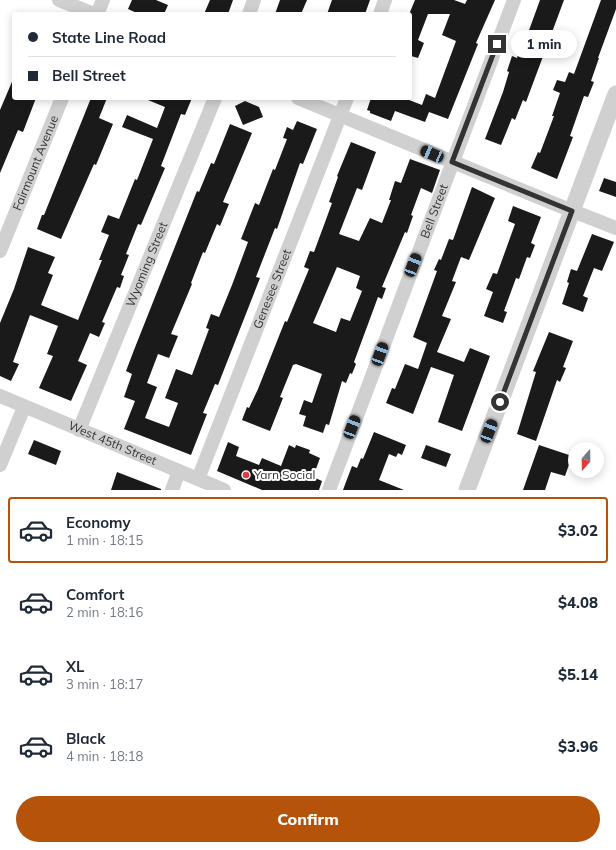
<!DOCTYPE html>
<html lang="en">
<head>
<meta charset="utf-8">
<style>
  body { margin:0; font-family:Mulish,sans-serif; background:#f6f6f7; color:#1f2937; height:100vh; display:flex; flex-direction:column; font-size:15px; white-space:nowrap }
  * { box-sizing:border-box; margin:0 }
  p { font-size:13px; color:#747a83 }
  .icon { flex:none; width:22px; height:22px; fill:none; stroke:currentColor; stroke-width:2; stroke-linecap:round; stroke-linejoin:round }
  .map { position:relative; height:490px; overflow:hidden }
  .details { display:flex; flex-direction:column; background:#fff; flex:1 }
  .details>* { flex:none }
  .top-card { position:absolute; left:12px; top:12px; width:400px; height:88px; border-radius:4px; box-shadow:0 2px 10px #0003; display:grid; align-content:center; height:88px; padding:0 16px; background:#fff }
  .needle { width:26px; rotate:200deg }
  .controls { position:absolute; left:568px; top:442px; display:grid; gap:8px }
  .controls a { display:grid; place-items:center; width:36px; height:36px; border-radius:50%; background:#fff; box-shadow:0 2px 10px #0003; font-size:20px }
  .end { position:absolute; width:18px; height:18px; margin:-9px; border:5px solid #333; background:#fff; box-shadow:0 0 0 2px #fff }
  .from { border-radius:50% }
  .bubble { position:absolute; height:28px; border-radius:14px; background:#fff; box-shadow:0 2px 10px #0003; font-size:13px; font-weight:800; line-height:28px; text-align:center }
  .car { position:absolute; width:12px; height:24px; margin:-12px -6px; border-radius:5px; box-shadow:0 0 3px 1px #0007; background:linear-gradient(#222 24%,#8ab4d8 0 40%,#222 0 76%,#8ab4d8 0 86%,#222 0) }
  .top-card b { display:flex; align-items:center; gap:14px; height:38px; font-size:15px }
  .top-card b+b { border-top:1px solid #e0e1e3 }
  .top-card i { width:10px; height:10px; background:#1f2937 }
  ul { padding:7px 0 0; list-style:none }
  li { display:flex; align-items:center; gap:12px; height:66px; margin:0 8px 6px; padding:0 8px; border:2px solid transparent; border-radius:4px }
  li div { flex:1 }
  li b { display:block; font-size:15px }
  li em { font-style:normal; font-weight:800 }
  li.current { border-color:#b45309 }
  li>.icon { width:36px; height:36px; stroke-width:1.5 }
  .button { display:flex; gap:8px; margin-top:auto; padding:8px 16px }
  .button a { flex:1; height:46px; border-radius:24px; background:#b45309; color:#fff; font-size:16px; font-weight:800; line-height:46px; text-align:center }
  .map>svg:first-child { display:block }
</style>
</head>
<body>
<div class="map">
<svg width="616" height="490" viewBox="0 0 616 490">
  <rect width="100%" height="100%" fill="#fff"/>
  <path fill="#1a1a1a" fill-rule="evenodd" d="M132 0H156L168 5 164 14H139L128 9Z
    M210 0H233L228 14H204Z
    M280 0H307L301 14H275Z
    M332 0H370L365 14H327Z
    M415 0H454L465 4 467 0H495L476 43 478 44 448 119 429 112 425 122 395 111 391 121 370 113V111L367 110 371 98H404L422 105 426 94 435 98 456 41 442 35 450 14H428L418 40 424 43 418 58 411 56 410 57V12Z
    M540 0H564L526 102 523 100 515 120 512 118 501 145 485 139 503 92 509 72 507 71 512 56 517 58 525 32 528 33Z
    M601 0H616V9L598 58H599L591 81 594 82 588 97 584 96 570 136 573 137 557 179 531 168 538 152 540 153 554 116H552L560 93 553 90 557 80 565 82 569 72 574 74Z
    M14 77V98H36L23 132 18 130 0 173V110Z
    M91 98H107L99 118 113 124 96 165 94 164 61 239 37 229 42 215H44Z
    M143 98H192L185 115 181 114 161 166 165 168 141 225 138 224 126 254 129 255 121 275 124 276 120 288 117 287 102 322 105 323 99 337 90 333 78 361 87 365 71 401 39 388 53 356 47 354 58 326 30 315 13 362 19 364 11 381 0 376V323L14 289 28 247 55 257 48 273 53 275 41 305 78 320 102 260H99L109 235 101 232 108 215 119 219 135 179 137 180 153 139 122 127 127 115 157 128 165 107Z
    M245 101 259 107 263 117 243 125 235 106Z
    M297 121 317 129 303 164 300 163 277 229 275 228 256 277 260 278 218 385 215 384 203 413 207 414 191 455 124 429 135 401 124 397 132 374 126 371 134 350 197 191 199 192 211 163 214 164 230 124 252 133 223 202 229 204 220 226 217 224 205 253 203 252 191 283 192 284 171 334 178 336 169 358 158 354 147 383 157 387 145 418 169 427 178 403 165 398 176 369 192 375 209 329 206 328 211 314 219 317 232 285 248 242 241 239 255 203 259 205 273 169 275 170 287 139 283 138 287 127 293 130Z
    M351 142 376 152 362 190 357 188 339 234 359 241 370 218 382 223 391 200H389L395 181 401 183 410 159 440 170 432 193 421 188 411 215 413 216 407 233 405 232 382 287 386 288 382 299 378 297 354 362 356 364 352 374 350 373 346 383 342 381 329 425 326 424 323 433 303 426 306 416 299 414 304 400 312 403 322 374 296 364 293 365 280 397 283 398 270 431 242 420 247 407 249 408 258 389 285 321 287 322 309 269 304 267 310 251 314 252 324 225 332 203 329 202 338 177 337 176ZM337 267 360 276 356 288 362 291 350 321 341 318 336 332 313 323Z
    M604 178 616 182V197L599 191Z
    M472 187 495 198 469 260 461 257 452 281 456 282 442 316 451 319 437 352 464 362 470 348 490 356 462 431 438 422 454 375 431 367 413 414 386 403 392 388 395 389 405 364 418 369 427 343 413 337 437 271 434 270 439 259 441 260 449 239 453 240Z
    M513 206 541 217 531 243 535 245 530 258 527 257 519 279 516 278 504 311 507 312 503 323 484 316 493 292 486 289 493 273 497 274 515 224 508 221Z
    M592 234 614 242 602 271 594 268 583 296 588 298 583 312 562 304 569 283 567 282 571 269 577 271Z
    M549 332 573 341 563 367 566 368 560 382 557 380 536 441 517 434 536 372 533 371Z
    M374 432 406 445 402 455 398 453 396 457 389 454 379 480 404 490H343L352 466 357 468 361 458 363 459Z
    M34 440 61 451 56 465 28 454Z
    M228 442 239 447 236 456 259 465 262 458 281 466 289 445 295 448 296 445 310 450 309 453 320 458 313 477 322 481 319 490H262L217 471Z
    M426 445 451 454 446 467 421 458Z
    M539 445 572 456 565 476 551 472 545 490H523Z
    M117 472 161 489V490H111Z"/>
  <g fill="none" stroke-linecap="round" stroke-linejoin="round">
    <g stroke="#d0d0d0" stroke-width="14">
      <path d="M59 0 94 14"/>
      <path d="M97 14 103 0"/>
      <path d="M249 14 254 0"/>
      <path d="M380 14 385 0"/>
      <path d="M298 98 560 206 616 228"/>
      <path id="s1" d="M0 251 62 98"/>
      <path id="s2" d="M0 396 224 490"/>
      <path id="s3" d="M79 430 215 98"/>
      <path d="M0 465 24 407"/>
      <path id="s4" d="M198 479 347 98"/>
      <path d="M172 490 179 471"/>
      <path id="s5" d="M329 490 514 0"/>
    </g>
    <path stroke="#d0d0d0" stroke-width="17" d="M467 490 616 94"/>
  </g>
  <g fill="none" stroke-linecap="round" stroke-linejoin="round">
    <path stroke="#333" stroke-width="5" d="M497 44 452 162 572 211 500 402"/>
  </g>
  <circle fill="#e63946" stroke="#fff" stroke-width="1.5" cx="246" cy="475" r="4"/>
  <g text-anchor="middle" stroke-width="4" stroke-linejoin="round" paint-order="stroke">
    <g font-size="12" fill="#333" stroke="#fff">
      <text dy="4" stroke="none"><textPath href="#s1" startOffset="95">Fairmount Avenue</textPath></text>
      <text dy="4" stroke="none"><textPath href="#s5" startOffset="298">Bell Street</textPath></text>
      <text dy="4" stroke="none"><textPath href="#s3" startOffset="179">Wyoming Street</textPath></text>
      <text dy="4" stroke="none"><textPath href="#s4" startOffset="204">Genesee Street</textPath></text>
      <text dy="4" stroke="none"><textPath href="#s2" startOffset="122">West 45th Street</textPath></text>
    </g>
    <g font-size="12" fill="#333" stroke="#fff" text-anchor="start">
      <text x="254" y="479">Yarn Social</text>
    </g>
  </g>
</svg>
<div class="controls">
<a><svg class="needle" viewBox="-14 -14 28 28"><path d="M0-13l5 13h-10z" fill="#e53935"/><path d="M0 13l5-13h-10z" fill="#747a83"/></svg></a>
</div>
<i class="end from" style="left:500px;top:402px"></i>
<i class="end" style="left:497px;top:44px"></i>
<div class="bubble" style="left:511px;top:30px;width:66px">1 min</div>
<i class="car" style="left:432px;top:154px;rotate:293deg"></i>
<i class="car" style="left:413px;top:265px;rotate:21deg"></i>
<i class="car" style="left:380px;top:354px;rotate:20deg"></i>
<i class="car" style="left:352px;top:427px;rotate:21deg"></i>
<i class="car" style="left:489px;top:431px;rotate:21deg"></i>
<div class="top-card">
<b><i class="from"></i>State Line Road</b>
<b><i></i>Bell Street</b>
</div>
</div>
<section class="details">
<ul>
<li class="current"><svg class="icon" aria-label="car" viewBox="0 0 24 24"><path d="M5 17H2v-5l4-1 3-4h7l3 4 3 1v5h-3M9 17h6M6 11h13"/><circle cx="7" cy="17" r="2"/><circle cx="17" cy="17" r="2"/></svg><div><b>Economy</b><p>1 min · 18:15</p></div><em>$3.02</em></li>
<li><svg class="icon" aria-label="car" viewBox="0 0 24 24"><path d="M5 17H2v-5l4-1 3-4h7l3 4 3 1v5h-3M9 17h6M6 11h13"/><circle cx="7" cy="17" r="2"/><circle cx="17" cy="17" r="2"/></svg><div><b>Comfort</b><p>2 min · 18:16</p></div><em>$4.08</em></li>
<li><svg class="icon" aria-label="car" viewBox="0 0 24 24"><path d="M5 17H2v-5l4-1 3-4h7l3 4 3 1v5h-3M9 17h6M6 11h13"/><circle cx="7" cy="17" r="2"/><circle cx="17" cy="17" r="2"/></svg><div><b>XL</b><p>3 min · 18:17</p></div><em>$5.14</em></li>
<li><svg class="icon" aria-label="car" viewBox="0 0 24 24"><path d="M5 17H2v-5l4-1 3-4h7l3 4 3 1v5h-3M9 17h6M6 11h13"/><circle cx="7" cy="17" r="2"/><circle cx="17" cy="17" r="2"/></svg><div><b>Black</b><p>4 min · 18:18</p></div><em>$3.96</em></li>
</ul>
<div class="button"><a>Confirm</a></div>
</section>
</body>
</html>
